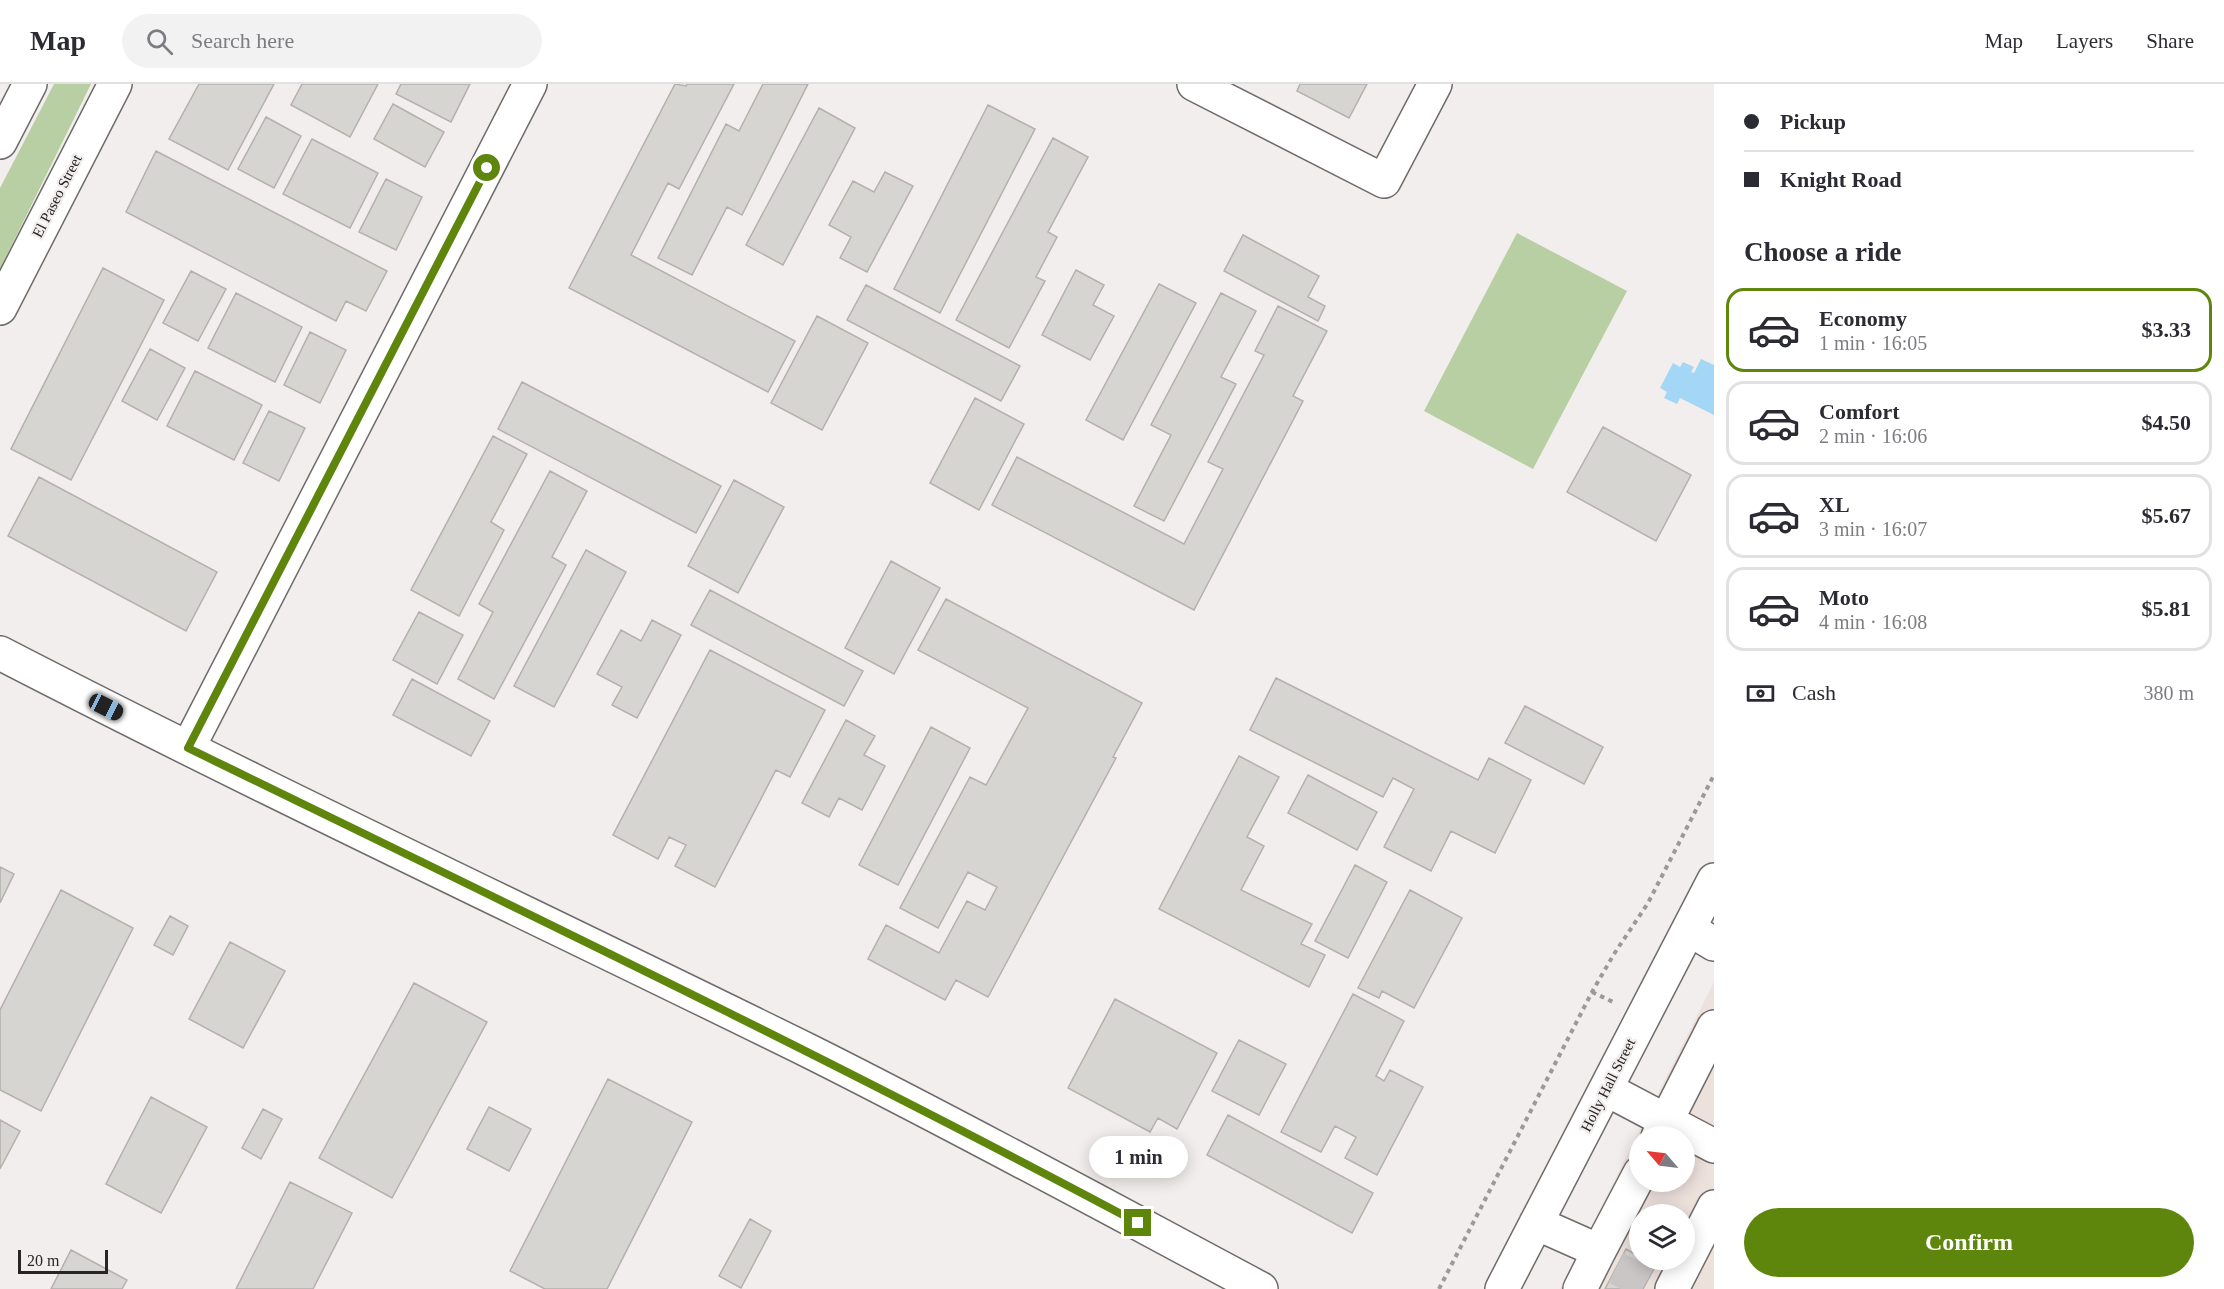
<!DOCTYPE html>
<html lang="en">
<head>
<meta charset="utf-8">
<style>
  body { margin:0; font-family:"Times New Roman",serif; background:#f2f2f3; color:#2b2b33; height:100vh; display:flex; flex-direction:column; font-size:22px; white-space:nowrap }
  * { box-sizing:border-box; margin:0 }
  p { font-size:20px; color:#7c7c81 }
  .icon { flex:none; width:33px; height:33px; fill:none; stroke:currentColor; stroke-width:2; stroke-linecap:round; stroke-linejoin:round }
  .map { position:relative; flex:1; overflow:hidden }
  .drawer { display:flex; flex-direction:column; background:#fff; width:510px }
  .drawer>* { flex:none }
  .top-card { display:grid; align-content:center; height:132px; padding:0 30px; background:#fff }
  .needle { width:39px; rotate:298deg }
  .fabs { position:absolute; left:1629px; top:1042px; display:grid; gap:12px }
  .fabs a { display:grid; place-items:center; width:66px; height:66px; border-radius:50%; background:#fff; box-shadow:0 3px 15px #0003; font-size:30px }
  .scale { position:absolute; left:18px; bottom:15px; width:90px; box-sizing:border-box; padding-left:6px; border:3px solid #272525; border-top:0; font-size:16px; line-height:21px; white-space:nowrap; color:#272525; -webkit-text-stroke:4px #f2eeed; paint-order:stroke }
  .end { position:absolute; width:27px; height:27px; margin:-14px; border:8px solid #5f860c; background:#fff; box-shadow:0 0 0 3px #fff }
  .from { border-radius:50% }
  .bubble { position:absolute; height:42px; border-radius:21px; background:#fff; box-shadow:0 3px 15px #0003; font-size:20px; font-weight:800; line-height:42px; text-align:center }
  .car { position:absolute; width:18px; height:36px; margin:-18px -9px; border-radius:8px; box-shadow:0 0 4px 2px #0007; background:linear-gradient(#222 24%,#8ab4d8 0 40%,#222 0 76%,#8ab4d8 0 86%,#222 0) }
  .top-card b { display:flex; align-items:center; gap:21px; height:57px; font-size:22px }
  .top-card b+b { border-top:2px solid #e1e1e2 }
  .top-card i { width:15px; height:15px; background:#2b2b33 }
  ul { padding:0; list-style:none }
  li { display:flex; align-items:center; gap:18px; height:84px; margin:0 12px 9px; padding:0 18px; border:3px solid #e1e1e2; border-radius:18px }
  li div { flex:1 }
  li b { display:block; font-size:22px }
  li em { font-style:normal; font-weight:800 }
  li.on { border-color:#5f860c }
  li>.icon { width:54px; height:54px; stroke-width:1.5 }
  h2 { padding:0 30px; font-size:27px; line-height:72px }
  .pay { display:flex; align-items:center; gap:15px; height:66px; padding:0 30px; font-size:22px }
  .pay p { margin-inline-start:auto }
  .button { display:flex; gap:12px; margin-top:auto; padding:12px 30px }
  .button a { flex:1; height:69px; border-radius:36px; background:#5f860c; color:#fff; font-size:24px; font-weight:800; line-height:69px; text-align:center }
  header { display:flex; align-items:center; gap:36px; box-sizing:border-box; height:84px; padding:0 30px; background:#fff; border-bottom:2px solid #e1e1e2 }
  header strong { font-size:28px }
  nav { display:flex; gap:33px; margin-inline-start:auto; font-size:21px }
  .search { width:420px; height:54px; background:#f2f2f3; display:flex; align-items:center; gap:15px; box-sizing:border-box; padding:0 21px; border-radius:33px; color:#7c7c81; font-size:22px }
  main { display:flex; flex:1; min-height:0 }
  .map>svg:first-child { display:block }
</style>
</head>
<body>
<header>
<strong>Map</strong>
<div class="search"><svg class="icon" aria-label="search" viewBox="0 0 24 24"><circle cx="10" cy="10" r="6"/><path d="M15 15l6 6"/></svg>Search here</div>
<nav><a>Map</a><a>Layers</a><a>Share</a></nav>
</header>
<main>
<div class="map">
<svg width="1714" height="1205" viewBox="0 0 1714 1205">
  <rect width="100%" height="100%" fill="#f2eeed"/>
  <path fill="#ede1dc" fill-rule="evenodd" d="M1714 898V1205H1560ZM1640 1053H1684V1098H1640ZM1640 1131H1684V1176H1640Z"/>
  <path fill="#b7cfa3" d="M54 0H91L0 185V104Z
    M1517 149 1627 207 1533 385 1424 327Z"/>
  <path fill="#a4d6f6" d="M1701 275 1714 281V331L1680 314 1677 320 1664 314 1667 308 1660 304 1673 279 1680 283 1683 278 1694 283 1691 288 1694 289Z"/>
  <path fill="#d7d5d2" stroke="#b3b0ad" stroke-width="1.5" d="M199 0H274L228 86 169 55Z
    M302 0H378L350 53 291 21Z
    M401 0H470L451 38 396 10Z
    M675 0 686 2 687 0H734L679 105 668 99 631 171 795 257 768 308 569 204Z
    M763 0H808L742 131 727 123 692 191 658 174 726 40 739 47Z
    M1300 0H1367L1349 34 1297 7Z
    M393 20 444 48 425 83 374 55Z
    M988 21 1035 45 940 229 894 205Z
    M819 24 855 44 783 181 746 161Z
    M266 33 301 52 274 104 238 85Z
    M1053 54 1088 73 1048 148 1057 153 1036 193 1045 197 1009 264 956 236Z
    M312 55 378 89 350 144 283 110Z
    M156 67 387 187 366 227 346 217 336 237 126 128Z
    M885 88 913 102 867 188 840 174 851 153 829 141 853 97 874 108Z
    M386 95 422 113 396 166 359 148Z
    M1243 151 1319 192 1308 213 1325 222 1318 237 1224 187Z
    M103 184 164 216 71 396 11 365Z
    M1076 186 1104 201 1093 221 1114 232 1090 276 1042 251Z
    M191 187 226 205 198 257 163 239Z
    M1159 200 1196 219 1123 356 1086 336Z
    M866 201 1020 282 1001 317 847 236Z
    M236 209 302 243 275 298 208 264Z
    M1221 209 1256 227 1221 293 1236 300 1164 437 1134 422 1171 351 1151 341Z
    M1278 222 1327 247 1293 312 1303 317 1194 526 992 421 1017 373 1184 460 1223 385 1208 378 1264 271 1255 267Z
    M817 232 868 259 822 346 771 319Z
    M310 248 346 266 320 319 284 301Z
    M150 265 185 284 157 336 122 317Z
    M195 287 262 321 234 376 167 342Z
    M522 298 721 402 696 449 498 345Z
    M975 314 1024 340 979 426 930 399Z
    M269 327 305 344 279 397 243 379Z
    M1603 343 1691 391 1656 457 1567 408Z
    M493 352 527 370 491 438 504 446 459 532 411 506Z
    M550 387 587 407 552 473 566 481 494 615 458 595 493 528 479 520Z
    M39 393 217 488 186 547 8 452Z
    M734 396 784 423 738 509 688 482Z
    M586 466 626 488 554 623 514 602Z
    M891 477 940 504 894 590 845 564Z
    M710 506 863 587 844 622 691 541Z
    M946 515 1142 619 1113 673 1116 674 988 913 956 896 945 916 868 875 886 841 939 869 967 817 985 826 997 803 968 788 938 844 900 824 970 693 986 701 1028 624 918 566Z
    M419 528 463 551 437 600 393 576Z
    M652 536 681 551 637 634 612 621 622 603 597 590 621 546 641 557Z
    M710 566 825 626 790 693 776 686 715 803 675 782 686 761 669 753 658 775 613 751Z
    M1276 594 1478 696 1489 674 1531 696 1495 769 1451 747 1431 787 1384 763 1414 705 1393 694 1383 713 1250 646Z
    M412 595 490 637 471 672 393 631Z
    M1525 622 1603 663 1584 700 1505 659Z
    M846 636 875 652 864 671 885 682 862 726 839 714 829 733 802 719Z
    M931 643 970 664 898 801 859 781Z
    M1239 672 1279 693 1247 753 1264 762 1241 806 1312 840 1301 860 1325 871 1309 903 1159 825Z
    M1308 691 1377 728 1357 766 1288 729Z
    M1355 781 1387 798 1348 874 1315 857Z
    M0 783 14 790 0 819Z
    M61 806 133 844 41 1027 0 1006V926Z
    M1410 806 1462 834 1414 924 1382 907 1379 914 1358 904Z
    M170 832 188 842 173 871 154 861Z
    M230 858 285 887 243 964 189 935Z
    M414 899 487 938 392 1114 319 1074Z
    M1353 910 1404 937 1376 992 1384 997 1390 986 1423 1003 1377 1091 1345 1074 1356 1053 1335 1042 1321 1068 1281 1048Z
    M1115 915 1217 969 1177 1045 1158 1034 1150 1048 1068 1004Z
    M1239 956 1286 980 1259 1031 1212 1007Z
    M608 995 692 1038 607 1205H545L510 1187Z
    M151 1013 207 1043 161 1129 106 1100Z
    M489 1023 531 1045 509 1087 467 1065Z
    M263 1025 282 1035 261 1075 242 1064Z
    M1228 1031 1373 1109 1352 1149 1207 1071Z
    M0 1036 20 1047 0 1085Z
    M290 1098 352 1129 313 1205H236Z
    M750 1135 771 1147 741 1204 719 1192Z
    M1626 1165 1640 1173V1176H1645L1656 1181 1643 1205H1605Z
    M71 1166 127 1196 122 1205H51Z"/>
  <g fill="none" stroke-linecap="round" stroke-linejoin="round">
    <path stroke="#c9c6c5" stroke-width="33" stroke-dasharray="33 16" stroke-linecap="butt" d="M1616 1184 1646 1199"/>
    <g stroke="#6f6b6a" stroke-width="36">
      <path id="minor" d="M1194 0 1384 97 1435 0
        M0 58 30 0
        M0 224 115 0
        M0 569C267 707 539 834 809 967 961 1043 1111 1125 1261 1205
        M188 664 530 0
        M1689 845 1714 860
        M1606 1005 1714 1062
        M1658 1053 1714 943
        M1536 1139 1599 1167 1580 1205
        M1599 1167 1640 1089
        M1502 1205 1714 796
        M1672 1205 1714 1123"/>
    </g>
    <path stroke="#9c9998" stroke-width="4" stroke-dasharray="4.5 4.5" stroke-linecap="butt" d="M1592 908 1613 918
      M1439 1205 1592 908 1614 870 1648 819 1714 691"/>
    <use href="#minor" stroke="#fff" stroke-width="33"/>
  </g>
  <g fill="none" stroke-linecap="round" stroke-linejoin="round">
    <path stroke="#5f860c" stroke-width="8" d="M487 84 188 664C506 819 825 972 1138 1139"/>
  </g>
  <g text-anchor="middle" stroke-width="4.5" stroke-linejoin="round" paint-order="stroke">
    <g font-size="15" fill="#272525" stroke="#f2eeed">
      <text transform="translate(57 112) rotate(-63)" y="5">El Paseo Street</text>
      <text transform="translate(1608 1001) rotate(-63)" y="5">Holly Hall Street</text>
    </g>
  </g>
</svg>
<div class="fabs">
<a><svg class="needle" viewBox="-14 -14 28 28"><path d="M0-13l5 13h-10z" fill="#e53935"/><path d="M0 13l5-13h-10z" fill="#7c7c81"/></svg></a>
<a><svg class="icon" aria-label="layers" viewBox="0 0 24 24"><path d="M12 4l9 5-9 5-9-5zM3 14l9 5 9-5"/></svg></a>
</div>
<div class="scale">20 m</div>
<i class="end from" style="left:487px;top:84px"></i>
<i class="end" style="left:1138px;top:1139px"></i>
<div class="bubble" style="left:1089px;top:1052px;width:99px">1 min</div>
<i class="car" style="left:106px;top:623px;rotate:117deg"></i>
</div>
<section class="drawer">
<div class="top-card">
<b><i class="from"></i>Pickup</b>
<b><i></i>Knight Road</b>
</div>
<h2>Choose a ride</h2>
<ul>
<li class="on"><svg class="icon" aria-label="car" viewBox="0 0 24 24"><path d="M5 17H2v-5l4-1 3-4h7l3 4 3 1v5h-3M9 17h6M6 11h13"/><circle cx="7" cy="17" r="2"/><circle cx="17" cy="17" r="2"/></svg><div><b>Economy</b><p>1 min · 16:05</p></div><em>$3.33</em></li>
<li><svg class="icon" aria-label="car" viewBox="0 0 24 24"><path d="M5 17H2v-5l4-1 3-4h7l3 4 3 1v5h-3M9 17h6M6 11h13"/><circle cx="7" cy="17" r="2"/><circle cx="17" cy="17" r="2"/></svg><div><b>Comfort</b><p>2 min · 16:06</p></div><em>$4.50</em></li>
<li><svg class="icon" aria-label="car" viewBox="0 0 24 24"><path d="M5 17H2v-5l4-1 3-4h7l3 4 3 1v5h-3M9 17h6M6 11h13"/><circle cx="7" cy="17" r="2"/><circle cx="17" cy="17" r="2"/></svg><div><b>XL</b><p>3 min · 16:07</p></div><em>$5.67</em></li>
<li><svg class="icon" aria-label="car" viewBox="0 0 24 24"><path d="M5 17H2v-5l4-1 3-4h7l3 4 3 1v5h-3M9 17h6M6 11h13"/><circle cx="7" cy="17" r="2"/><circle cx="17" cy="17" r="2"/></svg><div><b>Moto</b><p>4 min · 16:08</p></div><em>$5.81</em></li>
</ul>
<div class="pay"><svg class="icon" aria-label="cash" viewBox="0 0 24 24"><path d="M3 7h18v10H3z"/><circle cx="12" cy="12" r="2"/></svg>Cash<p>380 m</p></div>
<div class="button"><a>Confirm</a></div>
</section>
</main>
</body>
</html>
